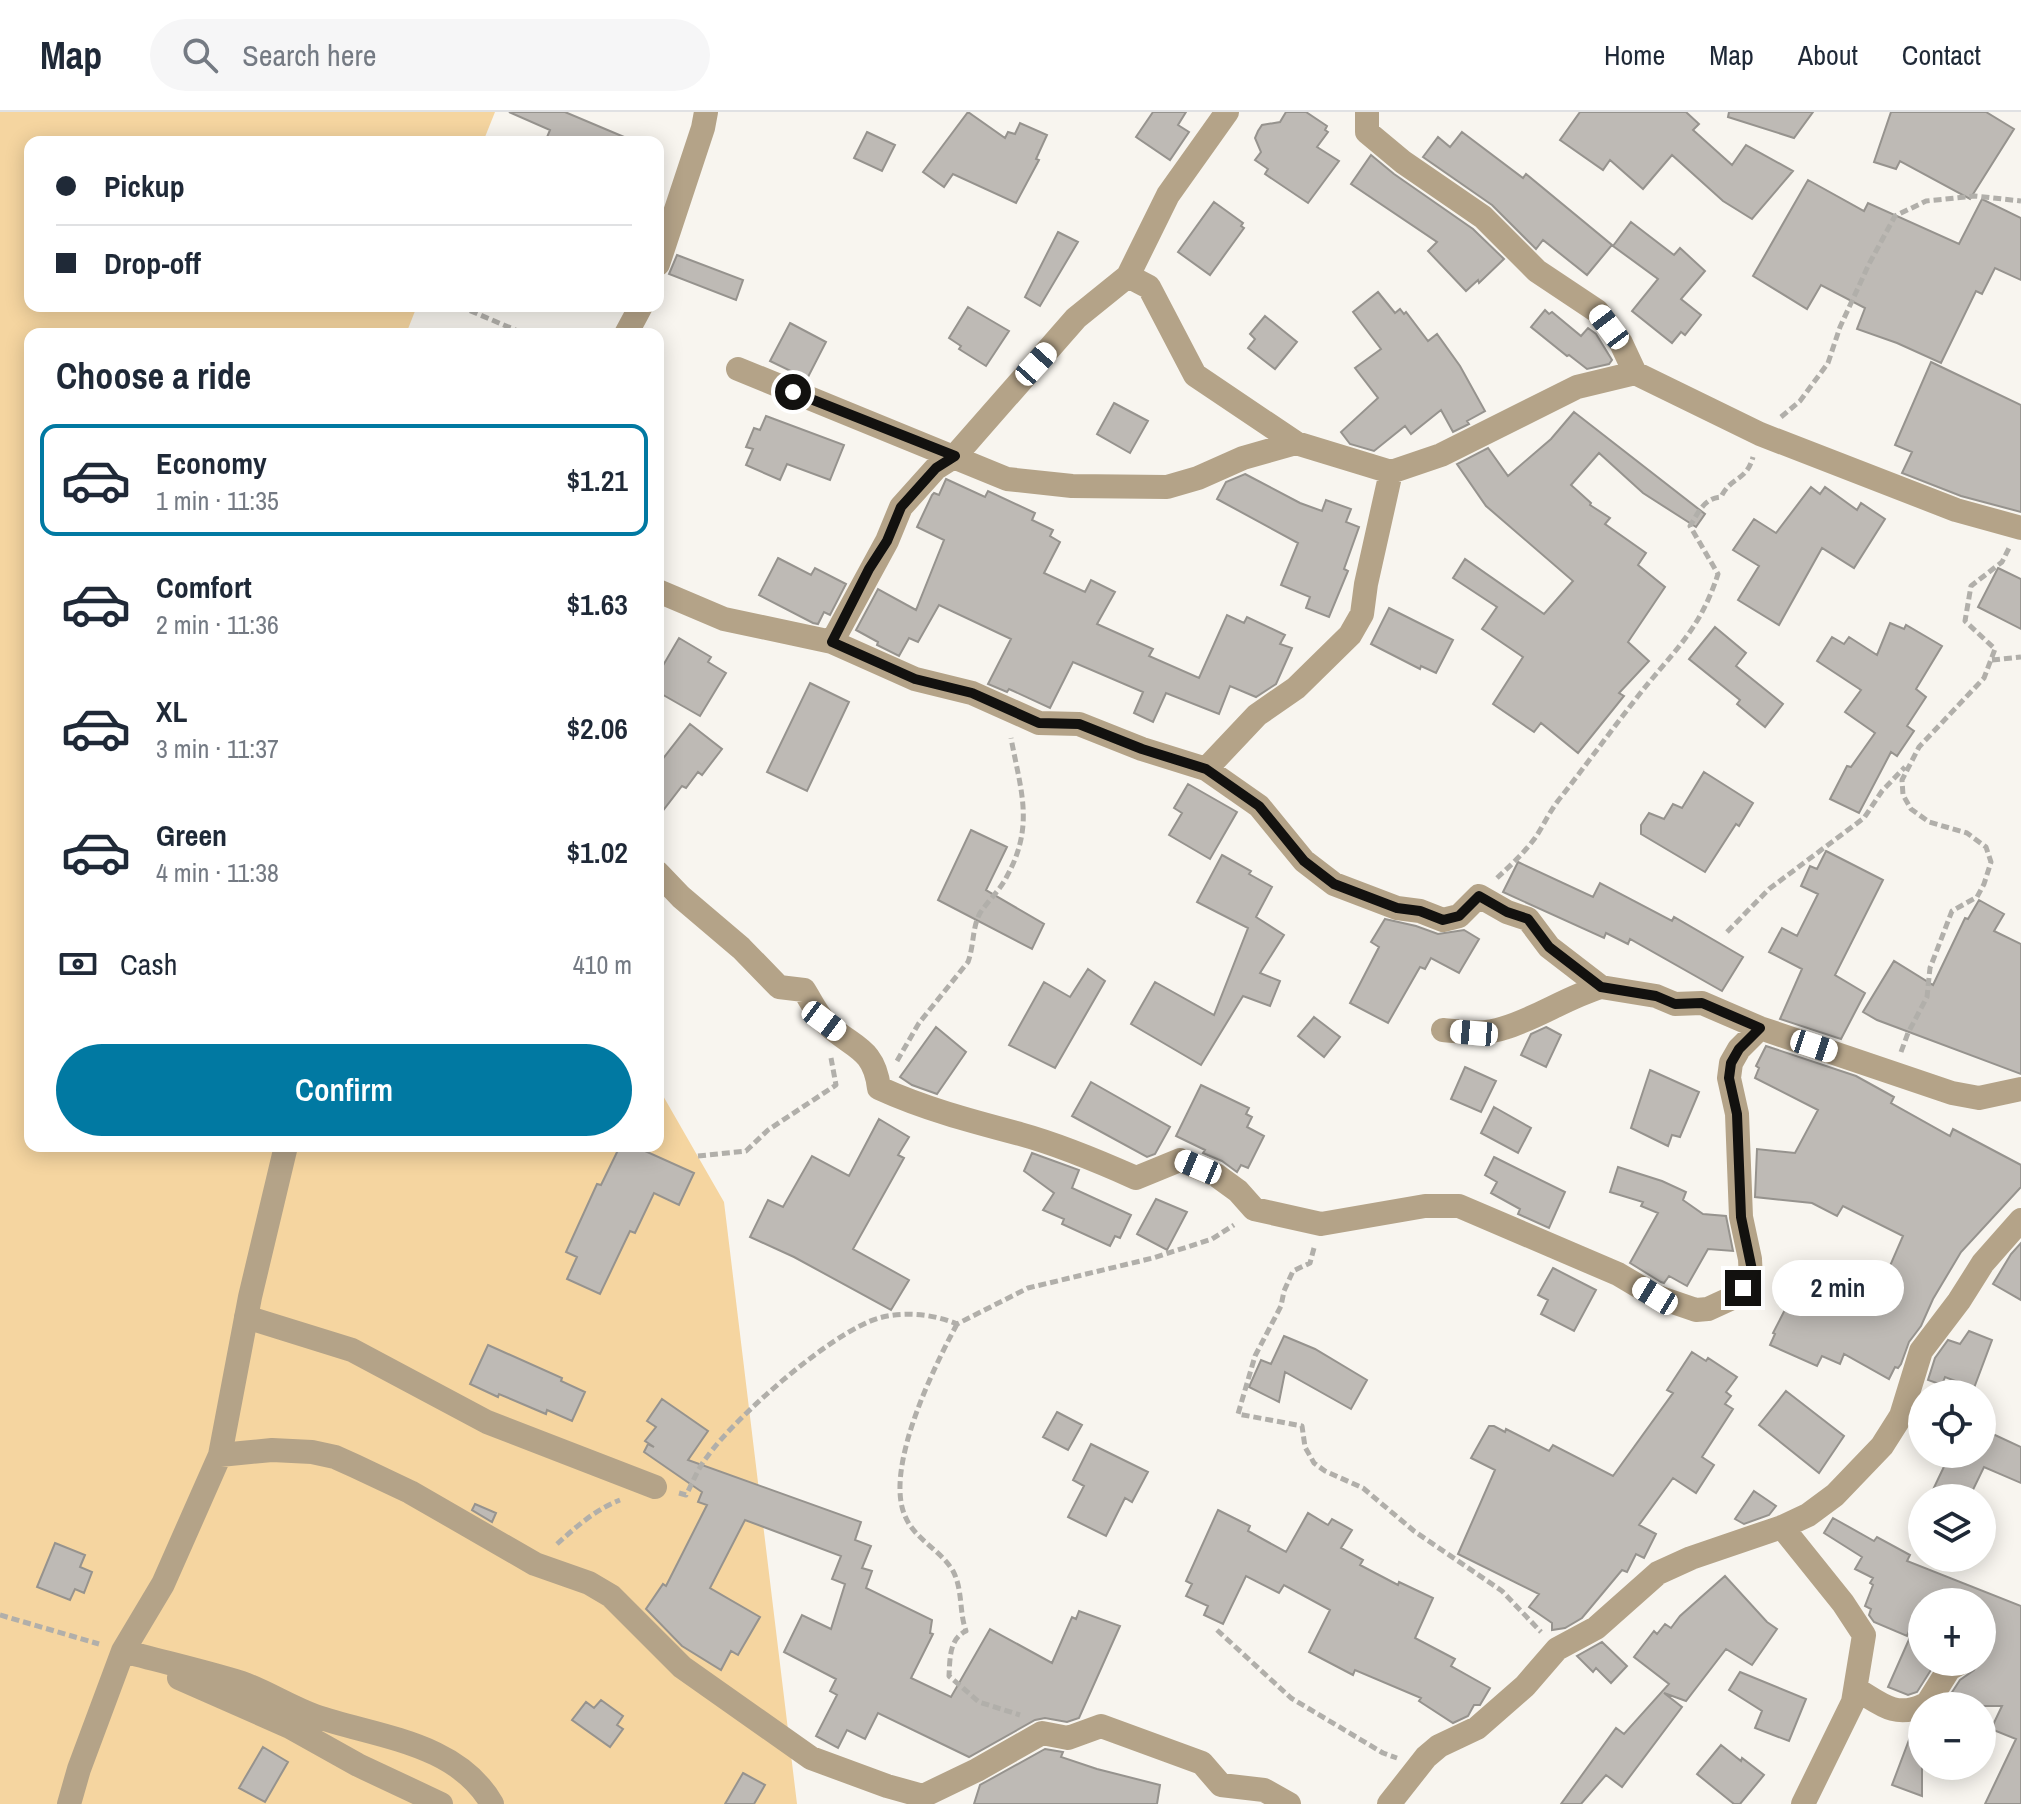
<!DOCTYPE html>
<html lang="en">
<head>
<meta charset="utf-8">
<style>
  body { margin:0; font-family:"Archivo Narrow",sans-serif; background:#f6f6f7; color:#1f2937; height:100vh; display:flex; flex-direction:column; font-size:30px; white-space:nowrap }
  * { box-sizing:border-box; margin:0 }
  p { font-size:26px; color:#747a83 }
  .icon { flex:none; width:44px; height:44px; fill:none; stroke:currentColor; stroke-width:2; stroke-linecap:round; stroke-linejoin:round }
  .map { position:relative; flex:1; overflow:hidden }
  .sheet { position:absolute; left:24px; top:216px; width:640px; height:824px; display:flex; flex-direction:column; background:#fff; border-radius:16px; box-shadow:0 4px 20px #0003 }
  .sheet>* { flex:none }
  .banner { position:absolute; left:24px; top:24px; width:640px; height:176px; border-radius:16px; box-shadow:0 4px 20px #0003; display:grid; align-content:center; height:176px; padding:0 32px; background:#fff }
  .controls { position:absolute; left:1908px; top:1268px; display:grid; gap:16px }
  .controls a { display:grid; place-items:center; width:88px; height:88px; border-radius:50%; background:#fff; box-shadow:0 4px 20px #0003; font-size:40px }
  .end { position:absolute; width:36px; height:36px; margin:-18px; border:10px solid #12110f; background:#fff; box-shadow:0 0 0 4px #fff }
  .from { border-radius:50% }
  .bubble { position:absolute; height:56px; border-radius:28px; background:#fff; box-shadow:0 4px 20px #0003; font-size:26px; font-weight:600; line-height:56px; text-align:center }
  .car { position:absolute; width:24px; height:48px; margin:-24px -12px; border-radius:10px; box-shadow:0 0 6px 2px #0007; background:linear-gradient(#fff 24%,#345 0 40%,#fff 0 76%,#345 0 86%,#fff 0) }
  .banner b { display:flex; align-items:center; gap:28px; height:76px; font-size:30px }
  .banner b+b { border-top:2px solid #e0e1e3 }
  .banner i { width:20px; height:20px; background:#1f2937 }
  ul { padding:0; list-style:none }
  li { display:flex; align-items:center; gap:24px; height:112px; margin:0 16px 12px; padding:0 16px; border:4px solid transparent; border-radius:16px }
  li div { flex:1 }
  li b { display:block; font-size:30px }
  li em { font-style:normal; font-weight:600 }
  li.on { border-color:#0179a2 }
  li>.icon { width:72px; height:72px; stroke-width:1.5 }
  h2 { padding:0 32px; font-size:36px; line-height:96px }
  .pay { display:flex; align-items:center; gap:20px; height:88px; padding:0 32px; font-size:30px }
  .pay p { margin-inline-start:auto }
  .button { display:flex; gap:16px; margin-top:auto; padding:16px 32px }
  .button a { flex:1; height:92px; border-radius:48px; background:#0179a2; color:#fff; font-size:32px; font-weight:600; line-height:92px; text-align:center }
  header { display:flex; align-items:center; gap:48px; box-sizing:border-box; height:112px; padding:0 40px; background:#fff; border-bottom:2px solid #e0e1e3 }
  header strong { font-size:38px }
  nav { display:flex; gap:44px; margin-inline-start:auto; font-size:28px }
  .search { width:560px; height:72px; background:#f6f6f7; display:flex; align-items:center; gap:20px; box-sizing:border-box; padding:0 28px; border-radius:44px; color:#747a83; font-size:30px }
  .map>svg:first-child { display:block }
</style>
</head>
<body>
<header>
<strong>Map</strong>
<div class="search"><svg class="icon" aria-label="search" viewBox="0 0 24 24"><circle cx="10" cy="10" r="6"/><path d="M15 15l6 6"/></svg>Search here</div>
<nav><a>Home</a><a>Map</a><a>About</a><a>Contact</a></nav>
</header>
<div class="map">
<svg width="2021" height="1692" viewBox="0 0 2021 1692">
  <rect width="100%" height="100%" fill="#f8f5ef"/>
  <path fill="#f5d5a0" d="M0 0H495L483 30H30V194H417L406 222H30V1034H658V975L724 1090 797 1692H0Z"/>
  <path fill="#bebab5" stroke="#96938e" stroke-width="2" d="M509 0H565L636 30H545L550 18Z
    M968 0 1005 26 1008 20 1015 22 1020 11 1047 23 1036 47 1039 48 1016 91 953 62 944 75 923 60Z
    M1153 0H1186L1178 13 1189 20 1170 48 1136 25Z
    M1286 0H1306L1327 14 1325 18 1328 20 1317 35 1339 49 1308 91 1265 62 1268 57 1255 48 1261 40 1255 26 1258 19 1262 13 1280 10Z
    M1580 0H1686L1699 12 1693 18 1732 53 1746 33 1793 59 1752 107 1723 89 1672 43 1643 77 1610 48 1603 58 1560 28Z
    M1729 0H1813L1794 26 1728 5Z
    M1891 0H1986L2014 17 1970 87 1900 49 1896 57 1874 50Z
    M867 20 895 33 882 59 854 46Z
    M1462 20 1523 66 1526 62 1612 133 1587 163 1543 128 1536 137 1492 93 1423 45 1438 25 1450 35Z
    M1371 43 1394 62 1473 117 1504 147 1479 171 1478 168 1466 179 1428 139 1437 130 1351 72Z
    M1808 68 1864 99 1868 91 1959 132 1982 87 2021 106V168L1995 156 1982 182 1976 179 1941 251 1897 231 1857 217 1865 196 1821 173 1807 197 1753 164Z
    M1214 90 1243 111 1241 114 1244 116 1210 163 1178 140Z
    M1631 110 1674 143 1680 136 1705 159 1681 187 1701 203 1685 223 1681 220 1672 231 1632 199 1658 167 1613 134Z
    M1058 120 1078 130 1040 194 1025 185Z
    M677 143 743 168 736 188 669 162Z
    M1378 180 1395 201 1400 197 1404 202 1406 200 1428 229 1437 222 1460 254 1485 299 1467 309 1469 312 1453 320 1441 298 1411 322 1405 314 1374 339 1350 332 1341 320 1378 286 1355 256 1381 237 1353 200Z
    M968 195 1009 219 986 254 959 237 961 234 949 226Z
    M1545 198 1549 202 1552 200 1581 224 1588 216 1596 222 1612 248 1609 252 1587 257 1569 243 1567 244 1531 215Z
    M1265 204 1297 230 1275 257 1248 236 1255 227 1250 222Z
    M790 211 826 230 807 267 770 249Z
    M1931 250 2021 293V400L1961 384 1902 361 1912 340 1895 333Z
    M1114 291 1148 309 1130 341 1097 322Z
    M1574 300 1705 402 1696 415 1643 381 1599 341 1571 373 1591 391 1590 393 1610 406 1605 412 1646 441 1638 453 1665 475 1628 530 1649 549 1619 581 1624 584 1578 641 1541 611 1534 620 1493 592 1523 545 1482 517 1497 495 1453 466 1465 447 1544 502 1573 469 1486 394 1457 352 1488 336 1508 364 1551 327Z
    M766 304 844 333 830 368 787 352 780 368 746 353 753 337 746 335 754 316 760 318Z
    M1245 362 1300 391 1322 399 1326 388 1351 397 1346 410 1359 415 1344 457 1348 459 1329 505 1306 496 1310 485 1281 473 1298 431 1217 387 1226 370Z
    M946 367 985 385 988 379 1035 401 1032 408 1053 418 1050 424 1060 430 1044 461 1085 480 1091 468 1115 480 1097 512 1153 537 1149 544 1199 566 1227 503 1244 511 1247 505 1285 523 1280 532 1292 536 1276 572 1256 585 1230 574 1219 602 1166 581 1153 610 1134 601 1143 580 1073 550 1050 596 1009 577 1007 580 988 572 1011 527 939 493 918 530 909 526 899 544 877 533 878 530 856 518 878 477 916 498 944 428 917 415 932 383 934 381 939 383Z
    M1811 375 1820 382 1825 375 1857 398 1861 391 1885 407 1854 456 1822 436 1779 513 1738 488 1759 454 1733 438 1754 407 1776 421Z
    M778 446 811 463 815 456 846 472 830 503 824 500 818 512 813 511 759 483Z
    M1998 456 2021 467V517L1978 495Z
    M1389 496 1453 528 1436 561 1421 554 1420 557 1371 532Z
    M1890 511 1904 517 1906 513 1942 534 1916 577 1926 585 1907 614 1914 619 1897 644 1891 640 1859 701 1830 687 1847 654 1851 655 1875 621 1845 600 1861 578 1817 549 1832 525 1844 532 1849 525 1877 543Z
    M1715 515 1746 541 1736 554 1783 592 1765 615 1737 592 1740 588 1689 547Z
    M679 526 711 545 708 550 726 561 700 604 658 580V562Z
    M810 571 849 590 807 679 767 660Z
    M690 612 722 637 702 663 698 660 686 676 682 674 658 705V653Z
    M1704 660 1753 691 1739 714 1736 712 1705 760 1641 722V713L1649 701 1664 707 1673 692 1682 696Z
    M1188 672 1237 700 1210 747 1169 723 1182 701 1174 696Z
    M971 718 1007 735 986 778 1044 812 1032 837 938 788Z
    M1826 739 1883 768 1835 863 1865 881 1841 927 1780 907 1802 857 1769 840 1782 816 1797 824 1818 782 1801 774 1810 754 1817 757Z
    M1222 743 1251 759 1249 762 1272 775 1256 805 1284 823 1260 861 1280 869 1270 894 1243 884 1201 953 1131 912 1155 870 1214 903 1248 816 1197 790Z
    M1518 750 1593 785 1600 771 1672 809 1674 805 1743 845 1722 879 1630 827 1628 832 1606 821 1604 826 1503 780Z
    M1979 788 2004 802 1994 819 2021 832V962L1877 908 1863 900 1894 849 1933 873 1965 806 1968 807Z
    M1385 807 1416 814 1438 822 1464 818 1479 827 1459 861 1431 846 1425 857 1420 855 1388 911 1350 891 1379 835 1371 830Z
    M1088 857 1105 869 1055 956 1009 933 1044 870 1070 885Z
    M1314 905 1340 925 1324 945 1298 924Z
    M936 915 966 940 937 982 912 973 900 965Z
    M1546 915 1561 923 1546 955 1521 943 1531 922Z
    M1766 934 1856 964 1894 985 1891 991 1950 1024 1953 1017 2021 1053V1075L1961 1140 1933 1187 1921 1214 1909 1230 1901 1252 1898 1256 1895 1255 1889 1267 1844 1242 1840 1252 1822 1244 1817 1254 1770 1233 1775 1222 1773 1221 1793 1182 1806 1189 1819 1161 1876 1186 1903 1124 1843 1094 1837 1104 1812 1091 1755 1085 1757 1037 1795 1041 1818 998 1755 966 1759 956 1756 954Z
    M1465 955 1496 969 1481 1000 1451 987Z
    M1650 958 1699 980 1680 1025 1672 1023 1668 1034 1631 1016Z
    M1091 970 1170 1015 1155 1042 1147 1045 1072 1004Z
    M1201 973 1249 996 1246 1002 1252 1005 1247 1015 1264 1024 1248 1056 1241 1053 1237 1060 1222 1049 1203 1041 1205 1038 1176 1024Z
    M1494 995 1531 1016 1518 1041 1481 1021Z
    M879 1007 909 1025 898 1043 904 1046 853 1137 909 1168 891 1198 794 1145 750 1125 768 1088 783 1095 812 1044 849 1064Z
    M620 1034H634L694 1061 679 1093 654 1081 635 1121 630 1119 600 1182 567 1167 577 1145 566 1140 597 1072 601 1073Z
    M1032 1041 1079 1058 1072 1076 1131 1103 1120 1126 1115 1124 1110 1134 1062 1112 1064 1107 1043 1098 1054 1081 1024 1059Z
    M1494 1045 1565 1080 1549 1116 1518 1102 1520 1097 1491 1081 1497 1070 1485 1063Z
    M1618 1055 1662 1069 1686 1080 1683 1088 1703 1102 1726 1104 1733 1139 1708 1137 1687 1174 1669 1164 1664 1171 1661 1170 1630 1151 1658 1101 1641 1094 1643 1090 1610 1080Z
    M1156 1087 1187 1100 1167 1138 1137 1122Z
    M2021 1131V1188L1993 1172 2011 1142Z
    M1553 1156 1596 1178 1574 1219 1541 1202 1548 1188 1538 1183Z
    M1969 1219 1992 1228 1974 1276 1945 1265 1942 1273 1928 1268 1935 1246 1948 1228 1960 1232Z
    M1284 1224 1315 1237 1367 1268 1351 1297 1285 1260 1279 1290 1249 1275 1261 1248 1271 1252Z
    M488 1233 562 1266 561 1269 585 1280 572 1309 547 1298 546 1302 499 1282 498 1285 470 1272Z
    M1692 1240 1706 1249 1708 1246 1737 1265 1726 1280 1731 1284 1725 1292 1733 1297 1702 1345 1714 1353 1696 1381 1673 1366 1639 1413 1656 1422 1644 1446 1636 1442 1627 1460 1622 1458 1582 1506 1565 1516 1552 1518V1511L1529 1495 1539 1482 1458 1442 1495 1358 1471 1346 1489 1314H1494L1505 1320 1506 1317 1549 1339 1553 1333 1613 1364 1673 1281 1667 1278Z
    M1786 1279 1844 1324 1819 1361 1759 1313Z
    M662 1287 708 1319 688 1348 861 1410 855 1428 871 1434 862 1456 872 1459 866 1476 932 1508 930 1521 933 1522 911 1566 951 1585 990 1517 1052 1551 1072 1505 1076 1507 1079 1499 1120 1514 1079 1606 1067 1610 1045 1606 1035 1608 969 1645 878 1601 865 1627 847 1618 838 1636 816 1624 837 1583 830 1579 836 1567 784 1540 802 1503 831 1517 845 1472 832 1467 841 1444 745 1408 710 1476 760 1505 738 1543 731 1539 721 1558 682 1534 646 1497 663 1472 666 1474 707 1393 698 1390 702 1380 644 1340 648 1332 654 1335 645 1329 656 1315 647 1309Z
    M1057 1300 1082 1313 1068 1338 1043 1325Z
    M1982 1317 2021 1335V1371L1984 1355 1969 1386H1929L1950 1342H1982Z
    M1091 1332 1148 1360 1132 1390 1125 1386 1106 1424 1068 1405 1084 1374 1073 1368Z
    M1754 1379 1776 1394 1769 1403 1744 1412 1735 1407Z
    M475 1392 496 1401 492 1410 472 1398Z
    M1218 1398 1250 1414 1248 1419 1286 1440 1308 1401 1328 1413 1332 1407 1352 1418 1341 1436 1363 1448 1360 1453 1398 1473 1399 1470 1433 1486 1415 1526 1455 1547 1451 1554 1490 1576 1480 1593H1474L1468 1604 1453 1611 1419 1589 1421 1586 1355 1558 1353 1563 1309 1540 1330 1498 1284 1473 1279 1481 1246 1464 1223 1512 1204 1503 1208 1494 1186 1484 1192 1472 1186 1469Z
    M1833 1406 1874 1429 1877 1425 1910 1443 1907 1449 2021 1494V1692H1985L2016 1627 1991 1617 2002 1594H1943L1960 1568 1974 1558 1977 1550H1982V1490H1921L1907 1524 1874 1510 1869 1503 1871 1497 1865 1494 1873 1473 1870 1471 1873 1466 1855 1457 1862 1445 1824 1421Z
    M55 1431 85 1443 80 1455 92 1460 84 1481 75 1477 70 1488 37 1475Z
    M1725 1464 1767 1510 1777 1517 1752 1553 1726 1537 1686 1589 1664 1581 1682 1595 1622 1675 1606 1663 1581 1692H1561L1616 1616 1624 1622 1669 1572 1634 1545 1654 1519 1657 1522 1665 1512 1671 1516 1680 1504Z
    M1922 1498V1550H1936L1917 1580 1908 1583 1888 1575Z
    M1602 1530 1627 1554 1611 1571 1596 1556 1593 1560 1577 1544Z
    M1740 1560 1806 1587 1789 1629 1755 1616 1762 1599 1729 1578Z
    M601 1588 623 1604 617 1613 623 1617 610 1635 572 1608 586 1590 594 1596Z
    M1922 1610V1684L1892 1673 1915 1612Z
    M1721 1633 1741 1649 1742 1646 1764 1663 1740 1692H1734L1697 1662Z
    M263 1635 288 1650 265 1690 239 1676Z
    M1045 1637 1063 1640 1061 1645 1097 1657 1160 1673 1157 1692H974L980 1673Z
    M743 1661 765 1673 754 1692H725Z"/>
  <g fill="none" stroke-linecap="round" stroke-linejoin="round">
    <path stroke="#b1afaa" stroke-width="5" stroke-dasharray="8 4" stroke-linecap="butt" d="M459 194 525 222
      M1781 305 1800 289 1828 251 1840 215 1869 152 1895 104 1926 89 1975 84 2021 89
      M1992 548 2021 545
      M1497 766C1510 754 1524 741 1535 726 1544 713 1550 698 1561 685 1586 653 1610 620 1635 588 1671 541 1699 521 1718 462L1690 414C1698 401 1704 386 1721 385 1731 364 1746 370 1753 345
      M1727 820 1769 777 1864 706 1882 679 1905 655
      M1901 940 1908 921 1927 885 1930 856 1952 799 1977 785 1984 772 1991 750 1986 735 1967 721 1929 710 1911 697 1903 683 1902 668 1919 635 1984 566 1995 537 1965 509 1971 474 2002 450 2009 436
      M897 949 919 911 968 850C974 834 972 816 980 801 988 789 999 779 1006 766 1035 714 1021 680 1011 626
      M698 1044 746 1039 768 1018 836 973 831 946
      M1314 1136 1310 1151 1293 1159 1284 1179 1281 1194 1255 1244 1238 1302 1302 1314 1305 1335 1314 1351 1325 1359 1363 1376 1414 1419 1502 1479 1541 1520
      M957 1212C934 1255 884 1356 905 1404 915 1428 940 1437 953 1459 963 1478 959 1500 966 1519 949 1527 950 1547 949 1564L979 1590 1020 1603
      M679 1381 686 1383C693 1370 698 1356 707 1345 735 1305 833 1219 879 1206 904 1199 933 1202 957 1212L1028 1176 1153 1146 1212 1127 1234 1113
      M557 1432C576 1415 596 1397 620 1388
      M0 1503 99 1532
      M1217 1518 1291 1586 1383 1641 1397 1646"/>
    <path stroke="#b4a388" stroke-width="24" d="M1367 0V20L1403 50 1483 105 1537 159 1597 199 1621 231 1635 261
      M658 152 703 16 706 0
      M1128 164 1149 175 1195 263 1296 331
      M626 222 641 194
      M738 257 1007 367 1072 374 1167 375 1198 366 1243 346 1296 331 1391 360 1441 343 1577 275 1635 261 1760 322 1956 398 2021 416
      M658 479 724 507 832 530 915 567 972 581 1039 611 1079 612 1142 637 1206 657 1259 694 1304 749 1334 772 1397 796 1420 799 1443 808 1459 804 1479 784 1507 800 1528 807 1549 835 1601 875 1656 884 1675 892 1702 891 1760 916 1952 981 1979 986 2021 977
      M832 530 887 429 901 395 936 356 955 344 1076 206 1128 164 1168 83 1227 0
      M1206 657 1257 603 1296 576 1350 523 1362 502 1366 472 1391 360
      M658 761 681 785 741 836 779 875 804 878C811 889 817 902 825 910 851 936 874 934 879 976 925 997 971 1009 1020 1022 1060 1033 1098 1049 1136 1066L1180 1048 1216 1063 1238 1079 1254 1097 1321 1112 1425 1094H1459L1618 1162 1655 1184 1696 1198 1708 1197 1732 1186 1749 1172 1751 1167 1750 1147 1741 1105 1737 1002 1729 966 1731 951 1739 937 1760 916
      M1443 918C1463 920 1485 923 1504 916 1538 906 1567 885 1601 875
      M246 1205 352 1238 487 1310 655 1375
      M220 1343 272 1338 312 1340 335 1345 355 1354 410 1380 535 1452 589 1471 611 1484 682 1555 811 1646 887 1674 923 1684 977 1658 1042 1621 1068 1626 1101 1614 1202 1651 1221 1673 1264 1678 1289 1692
      M1782 1415 1843 1491 1864 1523 1853 1590 1803 1692
      M123 1539C163 1550 203 1559 242 1571 267 1580 290 1595 315 1604 376 1625 457 1630 492 1692
      M179 1566 290 1615 358 1653 441 1692
      M1856 1577C1880 1591 1894 1606 1922 1594
      M1922 1594 1927 1592 1949 1557 1962 1550
      M69 1692 79 1657 123 1539 163 1472 220 1343 250 1185 286 1034
      M1389 1692 1426 1645 1439 1634 1477 1616 1525 1574 1557 1537 1596 1516 1658 1461 1691 1446 1782 1415 1808 1403 1835 1383 1882 1334 1901 1304 1921 1239 1959 1189 1983 1151 2021 1108"/>
  </g>
  <g fill="none" stroke-linecap="round" stroke-linejoin="round">
    <path stroke="#12110f" stroke-width="10" d="M793 280 955 344 936 356 901 395 887 429 869 457 832 530 915 567 972 581 1039 611 1079 612 1142 637 1206 657 1259 694 1304 749 1334 772 1397 796 1420 799 1443 808 1459 804 1479 784 1507 800 1528 807 1549 835 1601 875 1656 884 1675 892 1702 891 1760 916 1739 937 1731 951 1729 966 1737 1002 1741 1105 1752 1158 1749 1172 1743 1176"/>
  </g>
</svg>
<div class="controls">
<a><svg class="icon" aria-label="locate" viewBox="0 0 24 24"><circle cx="12" cy="12" r="6"/><path d="M12 2v4M12 18v4M2 12h4M18 12h4"/></svg></a>
<a><svg class="icon" aria-label="layers" viewBox="0 0 24 24"><path d="M12 4l9 5-9 5-9-5zM3 14l9 5 9-5"/></svg></a>
<a>+</a>
<a>−</a>
</div>
<i class="end from" style="left:793px;top:280px"></i>
<i class="end" style="left:1743px;top:1176px"></i>
<div class="bubble" style="left:1772px;top:1148px;width:132px">2 min</div>
<i class="car" style="left:1609px;top:215px;rotate:323deg"></i>
<i class="car" style="left:1036px;top:252px;rotate:42deg"></i>
<i class="car" style="left:824px;top:909px;rotate:127deg"></i>
<i class="car" style="left:1474px;top:921px;rotate:275deg"></i>
<i class="car" style="left:1814px;top:934px;rotate:108deg"></i>
<i class="car" style="left:1198px;top:1055px;rotate:293deg"></i>
<i class="car" style="left:1655px;top:1184px;rotate:301deg"></i>
<div class="banner">
<b><i class="from"></i>Pickup</b>
<b><i></i>Drop-off</b>
</div>
<section class="sheet">
<h2>Choose a ride</h2>
<ul>
<li class="on"><svg class="icon" aria-label="car" viewBox="0 0 24 24"><path d="M5 17H2v-5l4-1 3-4h7l3 4 3 1v5h-3M9 17h6M6 11h13"/><circle cx="7" cy="17" r="2"/><circle cx="17" cy="17" r="2"/></svg><div><b>Economy</b><p>1 min · 11:35</p></div><em>$1.21</em></li>
<li><svg class="icon" aria-label="car" viewBox="0 0 24 24"><path d="M5 17H2v-5l4-1 3-4h7l3 4 3 1v5h-3M9 17h6M6 11h13"/><circle cx="7" cy="17" r="2"/><circle cx="17" cy="17" r="2"/></svg><div><b>Comfort</b><p>2 min · 11:36</p></div><em>$1.63</em></li>
<li><svg class="icon" aria-label="car" viewBox="0 0 24 24"><path d="M5 17H2v-5l4-1 3-4h7l3 4 3 1v5h-3M9 17h6M6 11h13"/><circle cx="7" cy="17" r="2"/><circle cx="17" cy="17" r="2"/></svg><div><b>XL</b><p>3 min · 11:37</p></div><em>$2.06</em></li>
<li><svg class="icon" aria-label="car" viewBox="0 0 24 24"><path d="M5 17H2v-5l4-1 3-4h7l3 4 3 1v5h-3M9 17h6M6 11h13"/><circle cx="7" cy="17" r="2"/><circle cx="17" cy="17" r="2"/></svg><div><b>Green</b><p>4 min · 11:38</p></div><em>$1.02</em></li>
</ul>
<div class="pay"><svg class="icon" aria-label="cash" viewBox="0 0 24 24"><path d="M3 7h18v10H3z"/><circle cx="12" cy="12" r="2"/></svg>Cash<p>410 m</p></div>
<div class="button"><a>Confirm</a></div>
</section>
</div>
</body>
</html>
